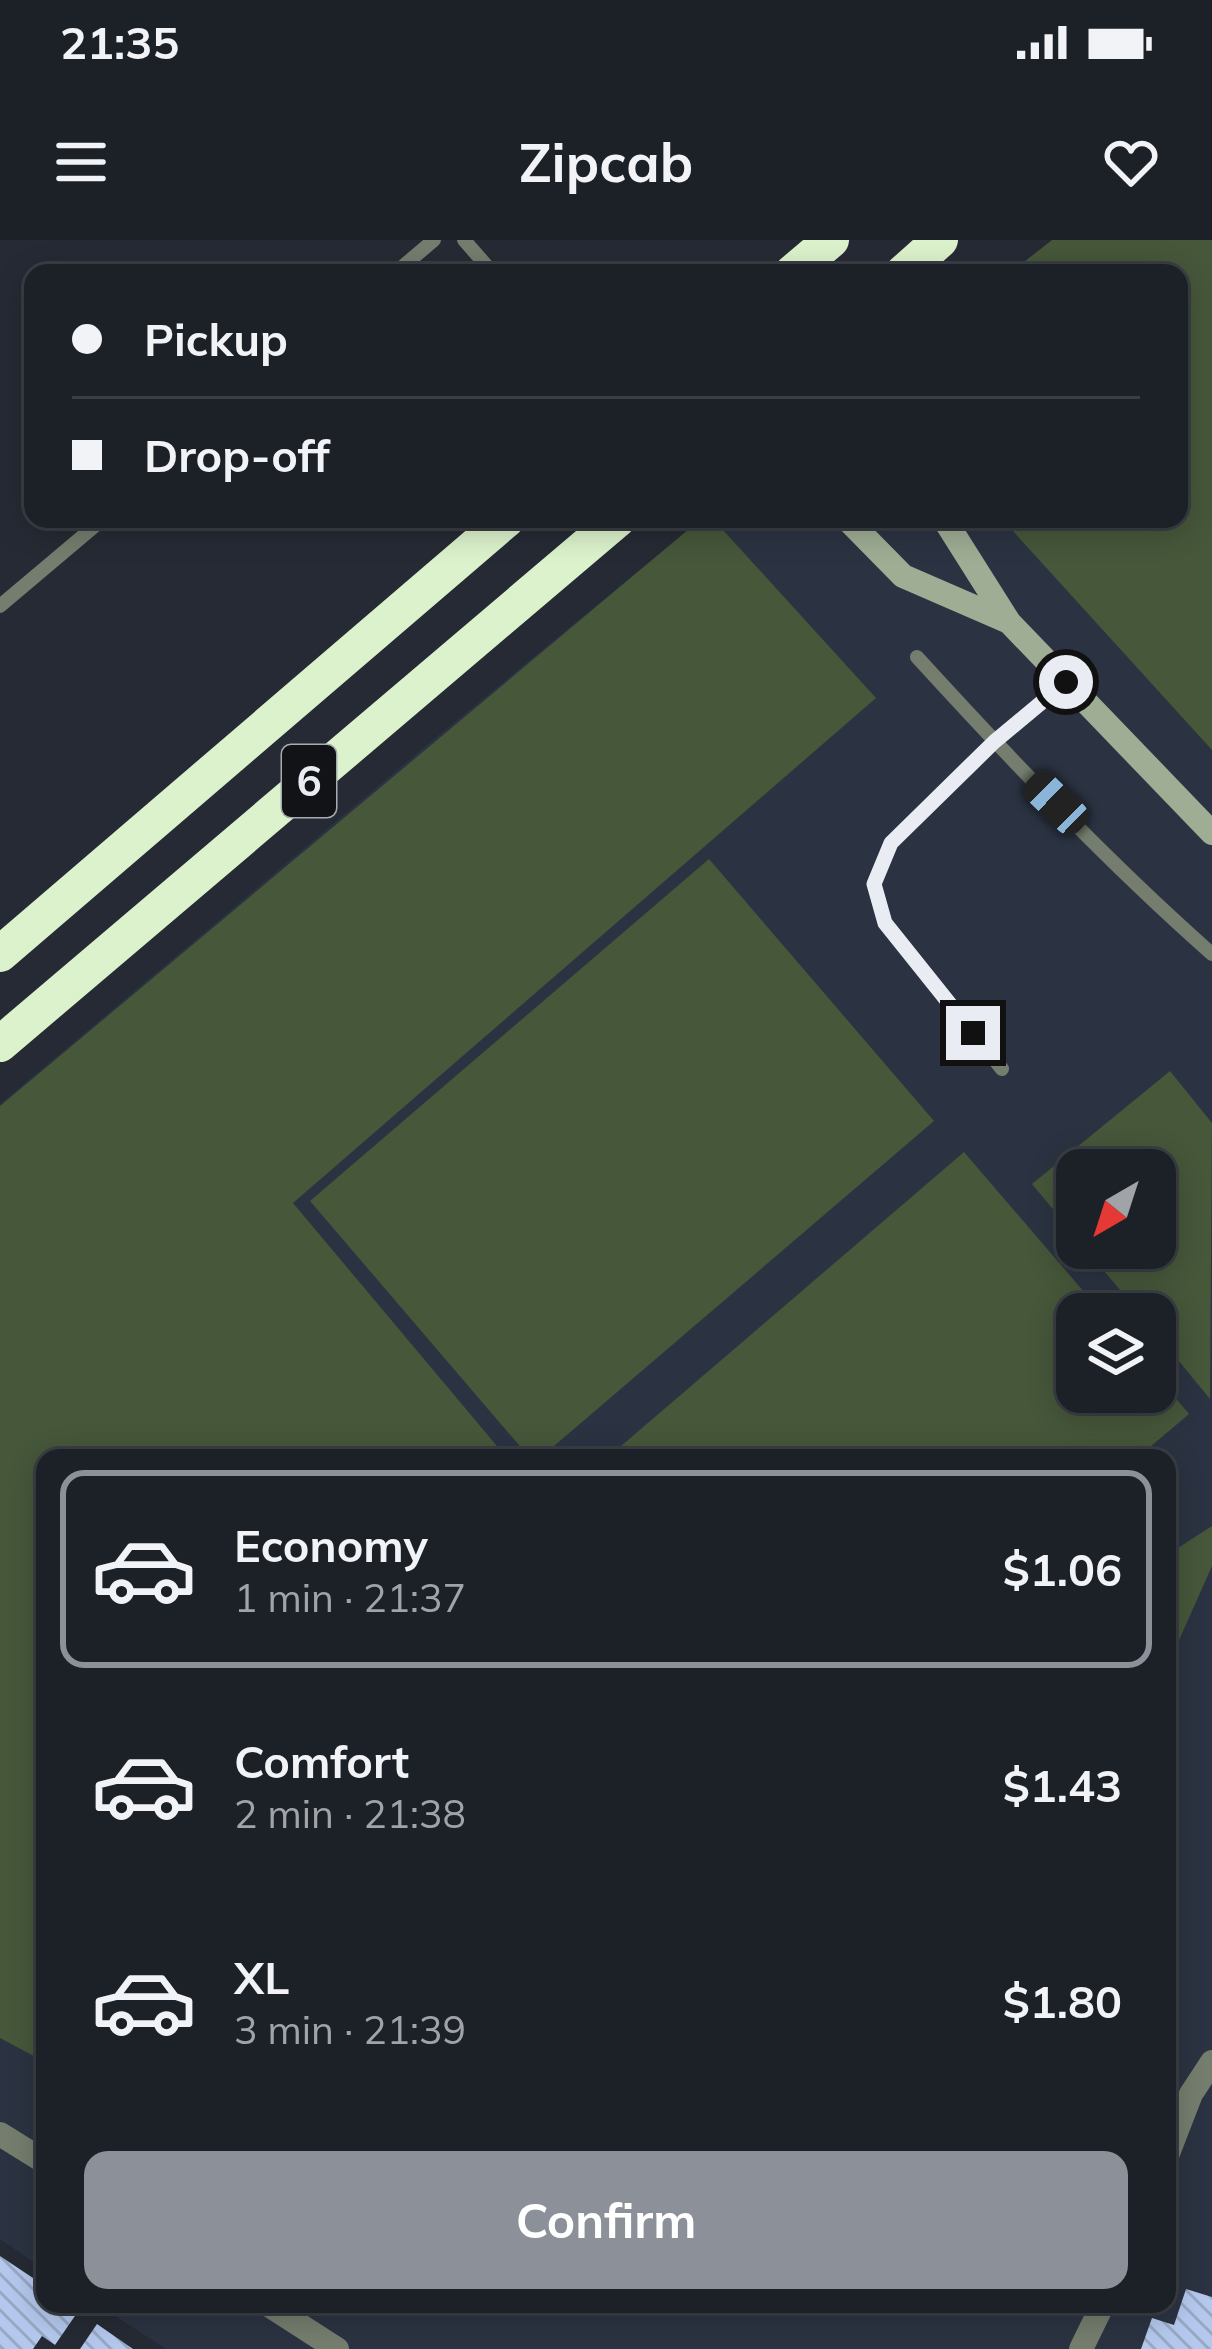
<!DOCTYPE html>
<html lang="en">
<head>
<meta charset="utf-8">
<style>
  body { margin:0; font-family:Mulish,sans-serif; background:#25282f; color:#f1f3f6; height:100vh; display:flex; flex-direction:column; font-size:45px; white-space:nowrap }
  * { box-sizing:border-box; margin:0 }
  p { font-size:39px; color:#a0a3a7 }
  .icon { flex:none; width:66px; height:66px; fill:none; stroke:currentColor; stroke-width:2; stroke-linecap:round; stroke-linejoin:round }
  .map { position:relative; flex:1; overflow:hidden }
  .panel { position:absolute; left:36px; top:1209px; width:1140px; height:864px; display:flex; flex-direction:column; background:#1c2027; border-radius:24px; box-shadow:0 6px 30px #0003,0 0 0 3px #3a3e44 }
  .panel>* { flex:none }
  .hud { position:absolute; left:24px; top:24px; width:1164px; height:264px; border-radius:24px; box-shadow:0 6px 30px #0003,0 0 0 3px #3a3e44; display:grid; align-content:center; height:264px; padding:0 48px; background:#1c2027 }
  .needle { width:78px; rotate:219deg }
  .buttons { position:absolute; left:1056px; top:909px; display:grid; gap:24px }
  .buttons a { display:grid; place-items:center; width:120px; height:120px; border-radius:24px; background:#1c2027; box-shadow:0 6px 30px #0003,0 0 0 3px #3a3e44; font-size:60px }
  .end { position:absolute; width:54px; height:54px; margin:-27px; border:15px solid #e9edf3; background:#111; box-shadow:0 0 0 6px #111 }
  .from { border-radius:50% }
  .car { position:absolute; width:36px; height:72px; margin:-36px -18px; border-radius:15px; box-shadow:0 0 9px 3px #0007; background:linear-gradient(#222 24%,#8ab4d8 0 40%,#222 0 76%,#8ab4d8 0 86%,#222 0) }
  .hud b { display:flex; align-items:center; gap:42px; height:114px; font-size:45px }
  .hud b+b { border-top:3px solid #3a3e44 }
  .hud i { width:30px; height:30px; background:#f1f3f6 }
  ul { padding:21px 0 0; list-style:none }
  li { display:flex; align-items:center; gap:36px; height:198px; margin:0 24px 18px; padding:0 24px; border:6px solid transparent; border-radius:24px }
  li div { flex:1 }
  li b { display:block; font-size:45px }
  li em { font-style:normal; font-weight:700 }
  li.selected { border-color:#8c9099 }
  li>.icon { width:108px; height:108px; stroke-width:1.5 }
  .cta { display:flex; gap:24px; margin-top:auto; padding:24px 48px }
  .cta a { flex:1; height:138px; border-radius:24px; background:#8c9099; color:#fff; font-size:48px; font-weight:700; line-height:138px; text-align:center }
  .status { display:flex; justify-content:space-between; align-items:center; height:84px; padding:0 60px; background:#1c2027; direction:ltr }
  .status svg { height:33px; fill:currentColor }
  header { display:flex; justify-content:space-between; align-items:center; height:156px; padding:0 48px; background:#1c2027; font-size:54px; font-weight:700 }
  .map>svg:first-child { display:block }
</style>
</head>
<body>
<div class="status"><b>21:35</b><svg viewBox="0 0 49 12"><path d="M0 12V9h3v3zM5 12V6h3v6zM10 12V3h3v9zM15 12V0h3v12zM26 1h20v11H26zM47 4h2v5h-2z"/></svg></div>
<header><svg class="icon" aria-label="menu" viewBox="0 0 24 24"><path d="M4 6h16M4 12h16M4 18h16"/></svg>Zipcab<svg class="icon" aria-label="heart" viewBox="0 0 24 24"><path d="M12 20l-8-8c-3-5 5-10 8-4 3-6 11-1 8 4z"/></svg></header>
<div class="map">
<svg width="1212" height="2109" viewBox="0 0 1212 2109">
  <defs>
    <pattern id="building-back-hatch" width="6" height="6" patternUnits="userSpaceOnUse" patternTransform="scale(3)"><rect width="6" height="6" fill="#b4c8ed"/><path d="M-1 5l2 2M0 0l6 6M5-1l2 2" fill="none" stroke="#98a8c4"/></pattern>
  </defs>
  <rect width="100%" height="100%" fill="#252a34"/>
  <path fill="#2b3342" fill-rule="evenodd" d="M1052 0H1212V2109H166L97 2064H1167V1218H45V2030L0 1999V864L428 504 701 279H1179V33H1010ZM1077 930H1155V1008H1077ZM1077 1074H1155V1152H1077Z"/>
  <path fill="#46573a" d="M1052 0H1212V510L1002 279H1179V33H1010Z
    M701 279H713L876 458 293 963 507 1218H45V1822L0 1798V866Z
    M709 619 934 881 540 1218H530L310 961Z
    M1170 831 1212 883 1210 1159 1155 1092V1074H1140L1085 1008H1155V930H1077V998L1032 944Z
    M964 912 1103 1074H1077V1152H1155V1134L1189 1174 1137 1218H607Z
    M1212 1286V1326L1167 1427V1315Z"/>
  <path fill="url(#building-back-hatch)" d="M0 2016 45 2046V2064H71L79 2070 55 2105 42 2096 33 2109H0Z
    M1186 2049 1212 2057V2109H1141L1152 2078 1174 2085Z
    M97 2084 133 2109H80Z"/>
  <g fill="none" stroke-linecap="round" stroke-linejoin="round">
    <path stroke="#747d6e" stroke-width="14" d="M464 0 493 33
      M395 33 434 0
      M0 366 103 279
      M917 417C1011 520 1108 622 1212 714
      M1002 829 885 683 874 644 891 603 994 502 1066 442"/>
    <path stroke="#747d6e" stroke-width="24" d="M0 1894 45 1922
      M1167 1916 1191 1854 1212 1822
      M267 2064 337 2109
      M1081 2109 1103 2064"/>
    <path stroke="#9ead94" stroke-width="24" d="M847 279 903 336 1009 382
      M944 279 1009 382 1212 593"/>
    <path stroke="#dcf2cc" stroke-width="36" d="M792 33 831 0
      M903 33 940 0
      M0 714 507 279
      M0 804 618 279"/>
  </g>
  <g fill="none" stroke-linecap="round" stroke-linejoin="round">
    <path stroke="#e9edf3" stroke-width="15" d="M973 793 885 683 874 644 891 603 994 502 1066 442"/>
  </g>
  <g text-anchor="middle" stroke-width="12" stroke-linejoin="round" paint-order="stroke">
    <rect fill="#111317" stroke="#a8acb1" stroke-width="3" x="282" y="505" width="54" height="72" rx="9"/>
    <g font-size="42" font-weight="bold" fill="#e9edf3">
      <text x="309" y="556">6</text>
    </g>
  </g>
</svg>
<div class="buttons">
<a><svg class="needle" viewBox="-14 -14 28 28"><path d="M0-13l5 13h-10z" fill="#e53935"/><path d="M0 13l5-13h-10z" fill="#a0a3a7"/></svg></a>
<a><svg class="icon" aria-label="layers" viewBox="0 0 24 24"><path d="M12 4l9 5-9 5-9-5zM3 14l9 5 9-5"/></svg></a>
</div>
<i class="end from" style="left:1066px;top:442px"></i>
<i class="end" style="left:973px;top:793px"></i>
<i class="car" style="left:1056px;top:563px;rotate:314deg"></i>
<div class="hud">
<b><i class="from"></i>Pickup</b>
<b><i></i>Drop-off</b>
</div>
<section class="panel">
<ul>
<li class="selected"><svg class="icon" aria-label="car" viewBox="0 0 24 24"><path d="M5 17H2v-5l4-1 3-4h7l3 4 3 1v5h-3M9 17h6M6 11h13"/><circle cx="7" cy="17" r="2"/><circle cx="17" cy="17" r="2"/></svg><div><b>Economy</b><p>1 min · 21:37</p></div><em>$1.06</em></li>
<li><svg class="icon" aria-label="car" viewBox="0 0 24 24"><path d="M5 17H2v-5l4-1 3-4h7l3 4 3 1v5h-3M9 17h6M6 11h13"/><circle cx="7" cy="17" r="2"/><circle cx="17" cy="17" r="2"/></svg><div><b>Comfort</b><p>2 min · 21:38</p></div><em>$1.43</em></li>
<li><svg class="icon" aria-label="car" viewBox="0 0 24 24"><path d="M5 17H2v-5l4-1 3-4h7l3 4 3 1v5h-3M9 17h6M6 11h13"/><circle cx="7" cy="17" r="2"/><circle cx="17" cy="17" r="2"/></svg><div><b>XL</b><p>3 min · 21:39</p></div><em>$1.80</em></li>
</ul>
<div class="cta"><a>Confirm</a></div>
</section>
</div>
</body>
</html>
